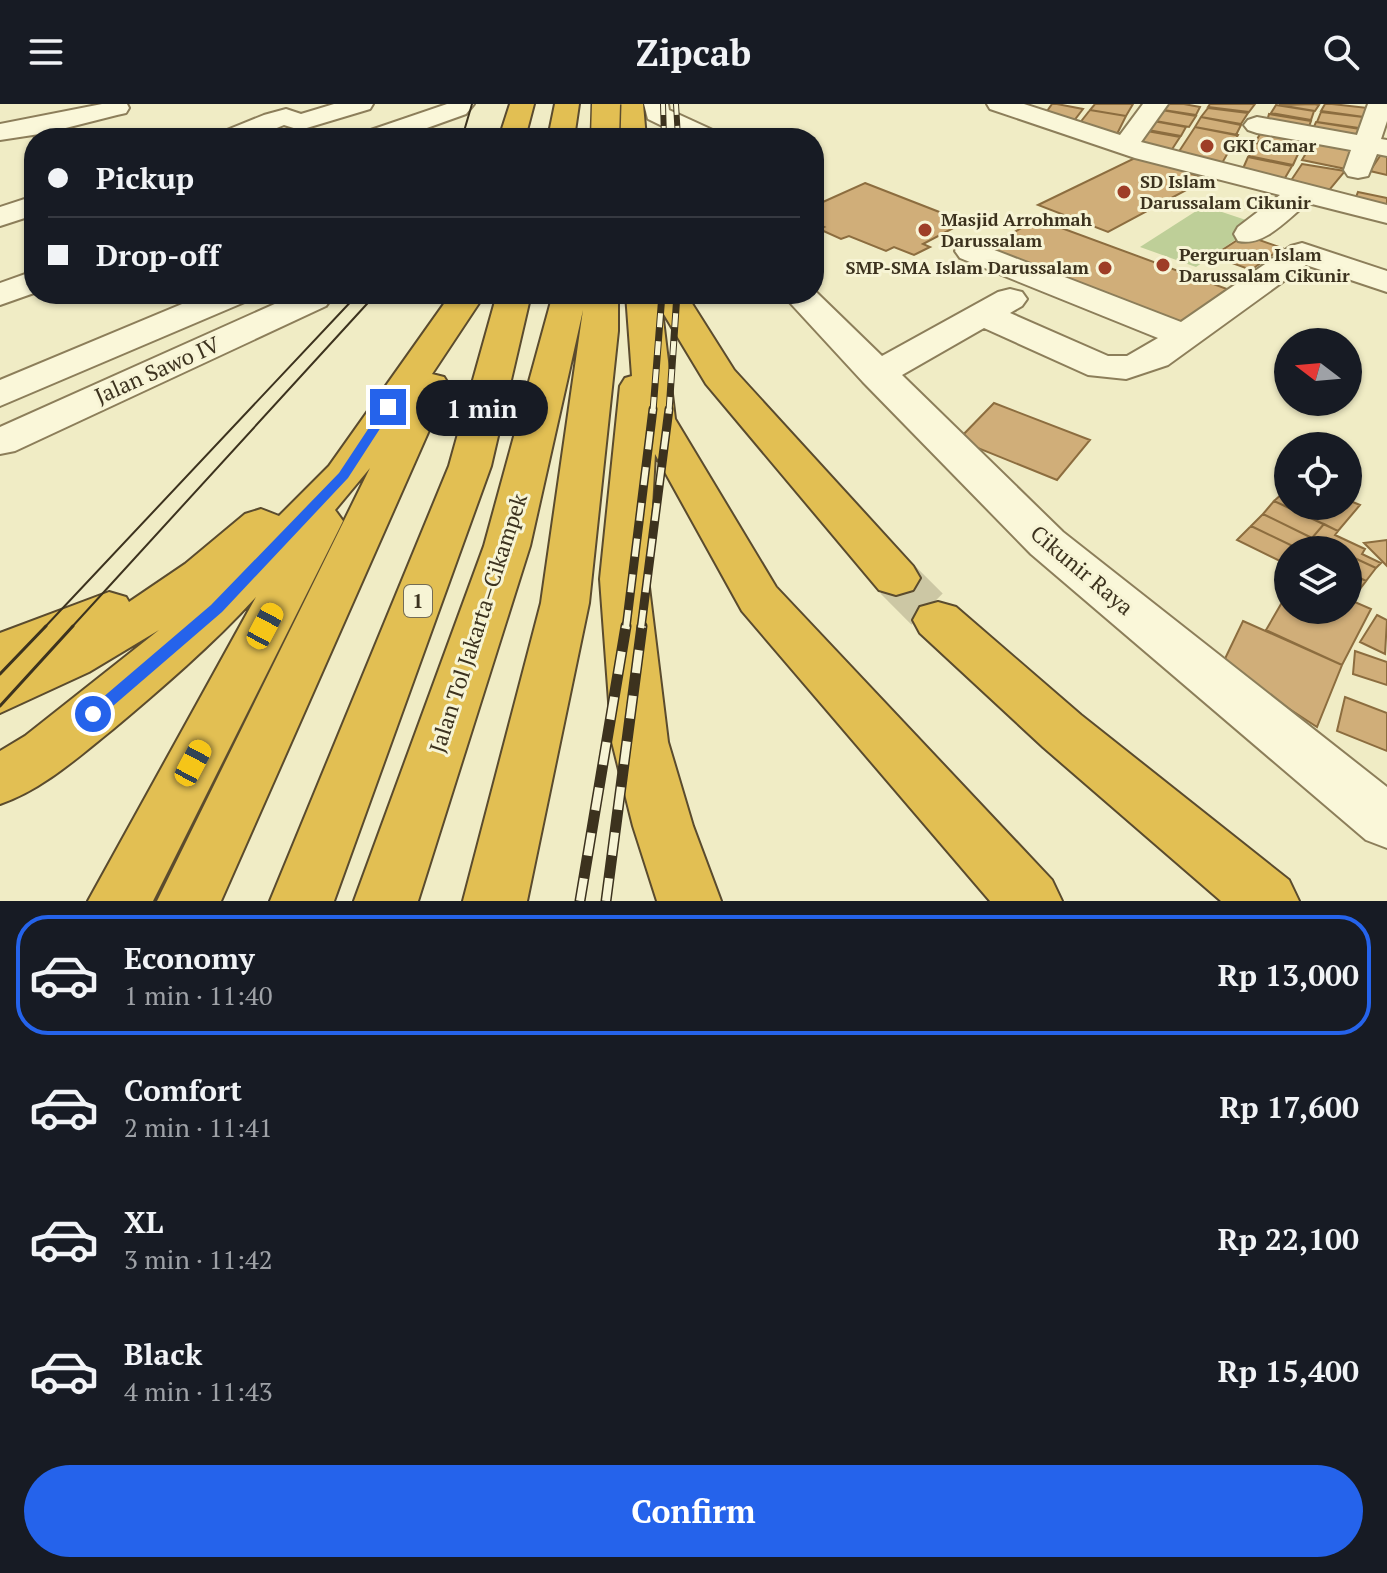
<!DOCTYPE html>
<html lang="en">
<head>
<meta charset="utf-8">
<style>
  body { margin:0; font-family:"PT Serif",serif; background:#20242c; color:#f1f3f6; height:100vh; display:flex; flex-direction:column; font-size:30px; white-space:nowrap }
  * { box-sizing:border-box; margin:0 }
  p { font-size:26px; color:#9ea1a6 }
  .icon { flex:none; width:44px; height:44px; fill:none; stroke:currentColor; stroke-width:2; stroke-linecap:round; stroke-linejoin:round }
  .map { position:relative; height:797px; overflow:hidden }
  .sheet { display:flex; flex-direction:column; background:#171b24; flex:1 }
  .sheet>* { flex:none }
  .top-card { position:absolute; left:24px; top:24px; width:800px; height:176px; border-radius:32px; box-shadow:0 2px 6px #0004; display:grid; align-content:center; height:176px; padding:0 24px; background:#171b24 }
  .needle { width:52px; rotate:286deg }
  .tools { position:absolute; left:1274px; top:224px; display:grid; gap:16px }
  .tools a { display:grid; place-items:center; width:88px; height:88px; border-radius:50%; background:#171b24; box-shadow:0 2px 6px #0004; font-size:40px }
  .end { position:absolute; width:36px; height:36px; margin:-18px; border:10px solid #2563eb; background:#fff; box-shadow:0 0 0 4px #fff }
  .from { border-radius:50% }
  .bubble { position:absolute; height:56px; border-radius:28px; background:#171b24; box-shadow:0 2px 6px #0004; font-size:26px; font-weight:600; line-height:56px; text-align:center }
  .car { position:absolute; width:24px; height:48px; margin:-24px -12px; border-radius:10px; box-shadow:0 0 6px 2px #0007; background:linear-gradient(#f5c518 24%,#345 0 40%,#f5c518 0 76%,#345 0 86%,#f5c518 0) }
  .top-card b { display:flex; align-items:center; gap:28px; height:76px; font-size:30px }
  .top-card b+b { border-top:2px solid #363941 }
  .top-card i { width:20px; height:20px; background:#f1f3f6 }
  ul { padding:14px 0 0; list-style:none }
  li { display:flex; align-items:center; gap:24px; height:120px; margin:0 16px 12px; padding:0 8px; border:4px solid transparent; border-radius:32px }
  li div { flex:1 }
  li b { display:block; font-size:30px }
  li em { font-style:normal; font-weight:600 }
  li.selected { border-color:#2563eb }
  li>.icon { width:72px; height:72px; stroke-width:1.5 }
  .cta { display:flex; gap:16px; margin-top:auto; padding:16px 24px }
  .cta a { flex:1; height:92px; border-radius:48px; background:#2563eb; color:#fff; font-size:32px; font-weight:600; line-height:92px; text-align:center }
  header { display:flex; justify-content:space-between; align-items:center; height:104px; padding:0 24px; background:#171b24; font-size:36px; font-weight:600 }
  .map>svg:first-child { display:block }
</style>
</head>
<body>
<header><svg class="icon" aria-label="menu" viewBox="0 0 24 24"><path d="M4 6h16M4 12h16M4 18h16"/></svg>Zipcab<svg class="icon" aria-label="search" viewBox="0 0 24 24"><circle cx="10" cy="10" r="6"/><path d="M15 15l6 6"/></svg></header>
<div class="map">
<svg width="1387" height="797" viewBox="0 0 1387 797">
  <rect width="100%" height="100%" fill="#f0ecc5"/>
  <path fill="#becf98" d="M1204 102 1258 120 1196 163 1140 143Z"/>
  <path fill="#d0ae79" stroke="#8c6d3f" stroke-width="2" d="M1052 0H1057L1083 5 1073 18 1045 10Z
    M1095 0H1133L1126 12 1090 6Z
    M1161 0H1184L1200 3 1196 11 1157 5Z
    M1210 0H1255L1249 8 1208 3Z
    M1314 0 1319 1 1315 7 1279 1Z
    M1325 0H1332L1368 4 1364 13 1321 7Z
    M1276 1 1314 7 1311 16 1271 9Z
    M1208 4 1248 9 1241 20 1201 13Z
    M1156 5 1196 12 1189 23 1150 16Z
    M1090 6 1126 12 1116 32 1079 20Z
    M1321 8 1363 13 1359 24 1317 18Z
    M1269 10 1311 17 1307 28 1266 21Z
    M1201 13 1241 21 1236 31 1195 23Z
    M1153 17 1186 23 1181 32 1148 26Z
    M1316 18 1360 25 1355 36 1312 27Z
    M1195 23 1238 31 1221 61 1176 52Z
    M1263 25 1305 34 1299 45 1256 37Z
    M1147 27 1180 33 1169 50 1136 43Z
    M1256 39 1299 48 1293 61 1249 52Z
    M1312 39 1353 46 1346 65 1302 56Z
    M1382 49 1387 50V71L1370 67Z
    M1139 52 1207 75 1108 128 1038 101Z
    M1248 53 1292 62 1282 79 1241 69Z
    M1302 60 1345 67 1326 90 1288 81Z
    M865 79 965 118 923 140 930 143 914 151 894 143 886 147 849 132 841 135 819 125 824 123 814 118V102Z
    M1358 88 1387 94V105L1354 98Z
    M1037 115 1227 185 1180 220 987 144Z
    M1245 131 1282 144 1251 166 1213 152Z
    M994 299 1090 336 1057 376 958 336Z
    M1283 389 1288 392V402H1348V396L1360 401 1338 427 1274 397Z
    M1274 397 1324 420 1312 434 1263 410Z
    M1263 410 1312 434 1301 446 1251 422Z
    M1324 420 1338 427 1335 431 1365 445 1362 450 1381 459 1376 464 1348 451V446H1338L1312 434Z
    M1251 422 1301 446H1288V461L1237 436Z
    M1312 434 1338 446H1301Z
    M1387 436V462L1364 439Z
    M1348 451 1376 464 1366 477 1348 468Z
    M1348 468 1366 477 1353 494 1348 491Z
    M1288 488V506H1348V495L1371 505 1342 561 1266 526Z
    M1377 511 1387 516 1385 550 1360 538Z
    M1243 517 1342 561 1317 623 1222 561Z
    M1355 547 1387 558V581L1353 570Z
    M1345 593 1387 609V647L1337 627Z"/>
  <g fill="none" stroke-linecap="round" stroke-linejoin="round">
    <path stroke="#ccc7a4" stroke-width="44" stroke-dasharray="44 22" stroke-linecap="butt" d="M896 474 938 516"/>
    <g stroke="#8c7e5a" stroke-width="4">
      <path id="minor" d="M102 0H127L129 4 126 9 117 11 46 29 0 36V20Z
        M334 0H373L370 5 300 26 284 21 253 34H218L222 28 264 11 286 5 301 10Z
        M447 0H474L466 10 399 34H361L365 28Z
        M644 0H668L669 6 717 28 721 34H687L648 15Z
        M987 0H1024L1120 31 1143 0H1168L1141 38 1387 101V119L1308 99C1288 114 1265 143 1238 137L1234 130 1238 123 1280 91 1135 54 990 5Z
        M1368 0H1387V17L1381 35 1387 36V52L1377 50 1368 72 1358 74 1348 72 1344 66 1351 46 1257 29 1248 26 1244 21 1248 16 1257 13 1357 31Z
        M34 92V111L0 122V103Z
        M971 137 1181 218 1291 142 1302 139 1387 167V188L1306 161 1168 261 1126 275 1088 271 984 224 902 271 1063 428 1387 683V744L1366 736 1031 450 863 278 782 190H814V186L882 252 998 188 1010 185 1022 188 1027 195 1022 202 1010 209 1108 252H1127L1158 234 960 154 955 147 960 140Z
        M34 167V189L0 201V179Z
        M206 190H252L247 197 0 302V276Z
        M297 190H328L331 195 326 202 15 347 0 350V323Z"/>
    </g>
    <g stroke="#5a4b2e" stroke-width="4">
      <path id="highway" d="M510 0H534L525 34H499Z
        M555 0H579L574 34H548Z
        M619 0H643L646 34H620Z
        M451 190H485L432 270 444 273 449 281 221 797H157L370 364 335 406 343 417 153 797H88L256 493C212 541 162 584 112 626 77 654 43 685 0 700V647L25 632 159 526 89 568 0 609V529L109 488 126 493 129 498 185 460 245 410 261 405 279 412 329 362Z
        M497 190H531L491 362 334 797H270L449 362Z
        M553 190H618V227L589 499 527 797H463L541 499 583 206 530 442 418 797H354L484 442Z
        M626 190H686L734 266 913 462 920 474 913 486 896 491 879 486 706 280 662 207 675 315 776 483 1052 776 1062 797H990L742 507 655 350 648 475 668 638 693 722 721 797H657L633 722 612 638 600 475 620 282 625 274 632 272Z
        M938 498 956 503 1081 611 1289 776 1299 797H1221L1043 643 920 529 913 516 920 503Z"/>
    </g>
    <use href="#minor" fill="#faf7d9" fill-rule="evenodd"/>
    <use href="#highway" fill="#e2bf53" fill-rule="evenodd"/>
    <path stroke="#3c321e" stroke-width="2" d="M462 34 472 0
      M44 524 358 190
      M71 524 376 190"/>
    <path stroke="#3c321e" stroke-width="3" d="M0 570 46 522
      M0 602 73 522"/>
    <g stroke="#3c321e" stroke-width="6">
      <path id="rail-far3" d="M663 0 664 34
        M676 0 678 34"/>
    </g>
    <g stroke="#3c321e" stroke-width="7">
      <path id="rail-far2" d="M653 307 662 190
        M669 307 677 190"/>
    </g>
    <g stroke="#3c321e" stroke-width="9">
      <path id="rail-far1" d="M626 524 653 305
        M641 524 669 305"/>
    </g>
    <g stroke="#3c321e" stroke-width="11">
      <path id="rail" d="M580 797 626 522
        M606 797 642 522"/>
    </g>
    <use href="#rail-far3" stroke="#f7f4d5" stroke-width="4" stroke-dasharray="11" stroke-linecap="butt"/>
    <use href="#rail-far2" stroke="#f7f4d5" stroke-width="5" stroke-dasharray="14" stroke-linecap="butt"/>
    <use href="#rail-far1" stroke="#f7f4d5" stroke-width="6" stroke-dasharray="18" stroke-linecap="butt"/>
    <use href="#rail" stroke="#f7f4d5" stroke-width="8" stroke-dasharray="23" stroke-linecap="butt"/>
    <g stroke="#5a4b2e" stroke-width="31" stroke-linecap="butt">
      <path id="highway-bridge" d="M605 34 606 0"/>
    </g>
    <use href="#highway-bridge" stroke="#e2bf53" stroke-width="28"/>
  </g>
  <path fill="#2563eb" d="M384 301 394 303 348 374 222 508 99 614H88V606L211 501 339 369Z"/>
  <g fill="#9e3e27" stroke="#f7f4d5" stroke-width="3">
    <circle cx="1207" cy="42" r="8"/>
    <circle cx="1124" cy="88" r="8"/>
    <circle cx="925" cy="126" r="8"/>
    <circle cx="1163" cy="161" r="8"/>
    <circle cx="1105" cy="164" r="8"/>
  </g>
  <g text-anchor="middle" stroke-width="6" stroke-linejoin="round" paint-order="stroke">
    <g font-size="18" font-weight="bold" fill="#3c321e" stroke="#f7f4d5" text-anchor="start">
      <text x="1223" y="48">GKI Camar</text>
      <text x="1140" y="84">SD Islam<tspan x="1140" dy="21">Darussalam Cikunir</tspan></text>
      <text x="941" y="122">Masjid Arrohmah<tspan x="941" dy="21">Darussalam</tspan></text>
      <text x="1179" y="157">Perguruan Islam<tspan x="1179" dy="21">Darussalam Cikunir</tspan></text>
      <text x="1089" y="170" text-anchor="end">SMP-SMA Islam Darussalam</text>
    </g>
    <rect fill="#f7f4d5" stroke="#746c55" stroke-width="2" x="404" y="481" width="28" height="32" rx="6"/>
    <g font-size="20" font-weight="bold" fill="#3c321e">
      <text x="418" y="504">1</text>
    </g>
    <g font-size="22" fill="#3c321e" stroke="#f7f4d5">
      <text transform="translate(157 266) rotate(-24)" y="8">Jalan Sawo IV</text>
      <text transform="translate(1082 466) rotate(40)" y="8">Cikunir Raya</text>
      <text transform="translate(478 519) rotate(-72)" y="8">Jalan Tol Jakarta–Cikampek</text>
    </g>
  </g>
</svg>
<div class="tools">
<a><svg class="needle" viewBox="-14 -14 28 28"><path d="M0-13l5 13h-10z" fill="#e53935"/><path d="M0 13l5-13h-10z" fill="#9ea1a6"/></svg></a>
<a><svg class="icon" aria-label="locate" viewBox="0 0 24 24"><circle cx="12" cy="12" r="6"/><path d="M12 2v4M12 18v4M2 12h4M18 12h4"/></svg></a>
<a><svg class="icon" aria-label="layers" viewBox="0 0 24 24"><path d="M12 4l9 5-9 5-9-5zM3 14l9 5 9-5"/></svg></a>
</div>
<i class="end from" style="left:93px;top:610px"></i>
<i class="end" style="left:388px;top:303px"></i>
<div class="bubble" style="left:416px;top:276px;width:132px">1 min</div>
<i class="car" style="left:265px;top:522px;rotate:28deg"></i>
<i class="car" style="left:193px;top:659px;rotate:28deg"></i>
<div class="top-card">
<b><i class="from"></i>Pickup</b>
<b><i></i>Drop-off</b>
</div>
</div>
<section class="sheet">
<ul>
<li class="selected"><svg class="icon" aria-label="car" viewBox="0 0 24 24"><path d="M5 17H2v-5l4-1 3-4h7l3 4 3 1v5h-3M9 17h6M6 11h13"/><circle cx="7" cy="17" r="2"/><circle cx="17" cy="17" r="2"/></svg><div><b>Economy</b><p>1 min · 11:40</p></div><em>Rp 13,000</em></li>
<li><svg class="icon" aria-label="car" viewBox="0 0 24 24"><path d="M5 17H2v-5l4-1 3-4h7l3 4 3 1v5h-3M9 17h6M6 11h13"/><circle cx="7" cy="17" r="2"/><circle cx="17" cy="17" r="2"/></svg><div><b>Comfort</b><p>2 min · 11:41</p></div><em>Rp 17,600</em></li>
<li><svg class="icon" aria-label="car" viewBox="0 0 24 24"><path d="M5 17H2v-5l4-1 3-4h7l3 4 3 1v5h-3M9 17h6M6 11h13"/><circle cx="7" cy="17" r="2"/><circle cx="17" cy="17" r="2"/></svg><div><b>XL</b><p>3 min · 11:42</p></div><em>Rp 22,100</em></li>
<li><svg class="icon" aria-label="car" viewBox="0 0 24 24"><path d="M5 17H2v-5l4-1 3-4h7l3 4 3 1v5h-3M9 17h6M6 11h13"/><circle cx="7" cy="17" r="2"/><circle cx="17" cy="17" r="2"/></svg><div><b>Black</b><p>4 min · 11:43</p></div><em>Rp 15,400</em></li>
</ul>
<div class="cta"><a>Confirm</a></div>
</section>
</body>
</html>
